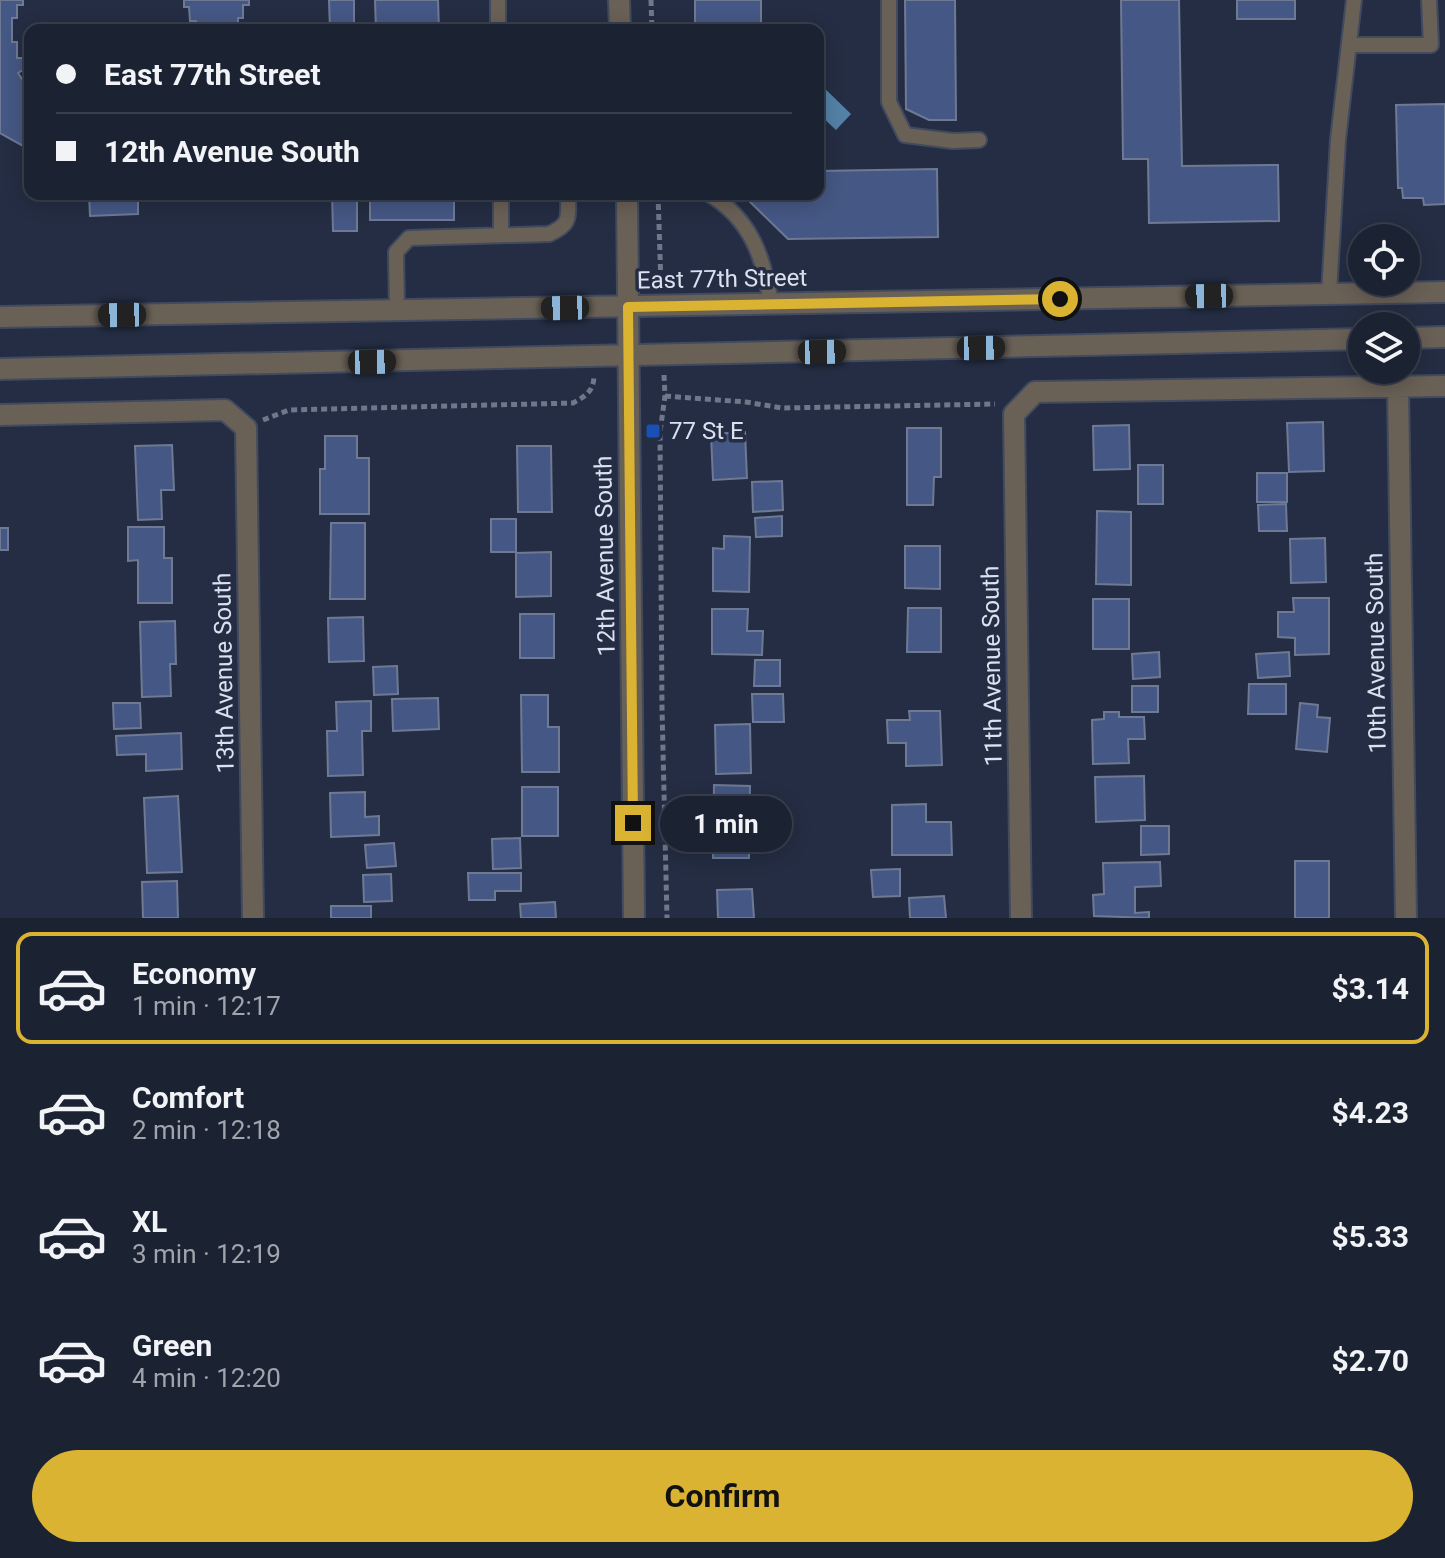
<!DOCTYPE html>
<html lang="en">
<head>
<meta charset="utf-8">
<style>
  body { margin:0; font-family:Roboto,sans-serif; background:#242a3a; color:#f1f3f6; height:100vh; display:flex; flex-direction:column; font-size:30px; white-space:nowrap }
  * { box-sizing:border-box; margin:0 }
  p { font-size:26px; color:#a0a4ac }
  .icon { flex:none; width:44px; height:44px; fill:none; stroke:currentColor; stroke-width:2; stroke-linecap:round; stroke-linejoin:round }
  .map { position:relative; height:918px; overflow:hidden }
  .panel { display:flex; flex-direction:column; background:#1b2232; flex:1 }
  .panel>* { flex:none }
  .top-card { position:absolute; left:24px; top:24px; width:800px; height:176px; border-radius:16px; box-shadow:0 4px 20px #0003,0 0 0 2px #393f4d; display:grid; align-content:center; height:176px; padding:0 32px; background:#1b2232 }
  .tools { position:absolute; left:1348px; top:224px; display:grid; gap:16px }
  .tools a { display:grid; place-items:center; width:72px; height:72px; border-radius:50%; background:#1b2232; box-shadow:0 4px 20px #0003,0 0 0 2px #393f4d; font-size:40px }
  .end { position:absolute; width:36px; height:36px; margin:-18px; border:10px solid #dbb333; background:#111; box-shadow:0 0 0 4px #111 }
  .from { border-radius:50% }
  .bubble { position:absolute; height:56px; border-radius:28px; background:#1b2232; box-shadow:0 4px 20px #0003,0 0 0 2px #393f4d; font-size:26px; font-weight:700; line-height:56px; text-align:center }
  .car { position:absolute; width:24px; height:48px; margin:-24px -12px; border-radius:10px; box-shadow:0 0 6px 2px #0007; background:linear-gradient(#222 24%,#8ab4d8 0 40%,#222 0 76%,#8ab4d8 0 86%,#222 0) }
  .top-card b { display:flex; align-items:center; gap:28px; height:76px; font-size:30px }
  .top-card b+b { border-top:2px solid #393f4d }
  .top-card i { width:20px; height:20px; background:#f1f3f6 }
  ul { padding:14px 0 0; list-style:none }
  li { display:flex; align-items:center; gap:24px; height:112px; margin:0 16px 12px; padding:0 16px; border:4px solid transparent; border-radius:16px }
  li div { flex:1 }
  li b { display:block; font-size:30px }
  li em { font-style:normal; font-weight:700 }
  li.current { border-color:#dbb333 }
  li>.icon { width:72px; height:72px; stroke-width:1.5 }
  .cta { display:flex; gap:16px; margin-top:auto; padding:16px 32px }
  .cta a { flex:1; height:92px; border-radius:48px; background:#dbb333; color:#111; font-size:32px; font-weight:700; line-height:92px; text-align:center }
  .map>svg:first-child { display:block }
</style>
</head>
<body>
<div class="map">
<svg width="1445" height="918" viewBox="0 0 1445 918">
  <rect width="100%" height="100%" fill="#242d43"/>
  <path fill="#5481a7" d="M818 82 851 114 836 130 818 113Z"/>
  <path fill="#455784" stroke="#6e7994" stroke-width="2" d="M0 0H23V5H17V18H12V42H17V58H23V70L18 73 22 79 27 75 30 77V142L27 148 0 133Z
    M184 0H249V5H243V18H238V30H196V21H190L189 7H184Z
    M329 0H354V30H330Z
    M375 0H438L439 30H376Z
    M695 0H761V30H695Z
    M905 0H955L956 120H929L906 109Z
    M1121 0H1179L1182 166 1278 165 1279 221 1149 223 1148 159H1123Z
    M1237 0H1295V19H1237Z
    M1445 104V204L1424 205 1423 198H1403L1402 188H1398L1396 105Z
    M937 169 938 237 788 239 742 194H818V171Z
    M89 194H138V214L90 216Z
    M332 194H357V231H333Z
    M370 194H454V220H370Z
    M1323 422 1324 471 1289 472 1287 423Z
    M1129 425 1130 469 1094 470 1093 426Z
    M907 428H941V477H934L933 505H907Z
    M745 432 747 478 713 480 711 434Z
    M325 436H357V458H369V514H320V469H325Z
    M172 445 174 490H161L162 519 138 520 135 446Z
    M517 446H551L552 512H518Z
    M1138 465H1163V504H1138Z
    M1257 473H1287V502H1257Z
    M782 481 783 510 753 512 752 482Z
    M1286 504 1287 531H1259L1258 505Z
    M1097 511 1131 512V585L1096 584Z
    M782 516V536L756 537 755 518Z
    M491 519H516V552H491Z
    M331 523H365V599H330Z
    M128 527H164V558H172V603H138V560L128 561Z
    M0 528H8V550H0Z
    M724 536 750 537 749 592 713 591V548L724 549Z
    M1325 538 1326 582 1291 583 1290 539Z
    M905 546H940V589L905 588Z
    M551 552V596L516 597V553Z
    M1293 598H1329V654L1295 655V638L1278 637V612H1294Z
    M1093 599H1129V649H1093Z
    M908 608H941V652H907Z
    M712 609H748L747 631H763L762 655 712 654Z
    M520 614H554V658H520Z
    M363 617 364 661 329 662 328 618Z
    M175 621 176 664H170L171 696 142 697 140 622Z
    M1159 652 1160 677 1133 679 1132 654Z
    M1289 652 1290 676 1258 678 1256 654Z
    M755 660H780V686H754Z
    M397 666 398 694 374 695 373 667Z
    M1249 684H1286V714H1248Z
    M1132 686H1158V712H1132Z
    M752 694H783L784 722H753Z
    M521 695H548V727H559V772H522Z
    M438 698 439 729 393 731 392 699Z
    M371 701V731H362L363 775 328 776 327 731H337L336 702Z
    M113 703H140L141 728 114 729Z
    M1300 703 1318 705 1317 717 1330 718 1327 752 1296 749Z
    M909 711H940L942 765 906 766V743H888L887 720H910Z
    M1104 712H1119V717H1144L1145 739H1128L1129 763 1093 764 1092 720 1104 719Z
    M750 724 751 773 716 774 715 725Z
    M181 733 182 769 146 771V754L117 755 116 736Z
    M1144 776 1145 820 1096 822 1095 777Z
    M714 785 750 786 749 858H713Z
    M522 787H558V836H522Z
    M365 792V817L379 816V835L331 837 330 793Z
    M178 796 182 872 147 873 144 798Z
    M926 804V822H951L952 855H892V805Z
    M1141 826H1169V854L1141 855Z
    M520 838 521 868 493 869 492 839Z
    M394 843 396 866 367 868 365 845Z
    M1295 861H1329V918H1295Z
    M1160 862 1161 886 1135 887V913L1149 912V918L1094 916 1093 895 1104 894 1103 863Z
    M900 869V896L873 897 871 870Z
    M468 873H521V891H495V900H469Z
    M391 874 392 901 364 902 363 875Z
    M177 881 178 918H143L142 882Z
    M752 889 754 918H718L717 890Z
    M944 896 946 918H910L909 898Z
    M555 902 556 918H521L520 904Z
    M331 906H371V918H331Z"/>
  <g fill="none" stroke-linecap="round" stroke-linejoin="round">
    <g stroke="#414a5f" stroke-width="18">
      <path id="service" d="M498 0V30
        M889 0V102L905 135 953 141 979 140
        M1349 45H1431L1429 0
        M501 194V235
        M709 194C751 219 764 258 771 304
        M1329 294 1338 140 1354 0
        M397 311 396 252 409 238 549 234C572 224 568 217 568 194"/>
    </g>
    <g stroke="#414a5f" stroke-width="24">
      <path id="minor" d="M1398 387 1406 918
        M0 415 225 410 246 428 253 918
        M1021 918 1014 414 1035 392 1445 386"/>
    </g>
    <g stroke="#414a5f" stroke-width="24">
      <path id="tertiary" d="M619 0 620 30
        M627 194 634 918
        M0 317 1445 292
        M1406 338 1445 337
        M0 369 1362 339"/>
    </g>
    <path stroke="#6f778a" stroke-width="5" stroke-dasharray="6 4" stroke-linecap="butt" d="M651 0 652 30
      M658 194 661 285
      M664 375 665 396 660 432 662 708 667 918
      M665 396 746 402 782 408 995 404
      M263 420 289 410 573 403C586 396 594 391 594 375"/>
    <use href="#service" stroke="#696056" stroke-width="14"/>
    <use href="#minor" stroke="#696056" stroke-width="20"/>
    <use href="#tertiary" stroke="#696056" stroke-width="20"/>
  </g>
  <g fill="none" stroke-linecap="round" stroke-linejoin="round">
    <path stroke="#dbb333" stroke-width="10" d="M633 823 628 307 1060 299"/>
  </g>
  <rect fill="#1a4fb4" stroke="#242d43" stroke-width="3" x="645" y="423" width="16" height="16" rx="4"/>
  <g text-anchor="middle" stroke-width="7" stroke-linejoin="round" paint-order="stroke">
    <g font-size="24" fill="#dae1f0" stroke="#242d43">
      <text transform="translate(722 279) rotate(-1)" y="8">East 77th Street</text>
      <text transform="translate(605 556) rotate(-91)" y="8">12th Avenue South</text>
      <text transform="translate(1376 653) rotate(-91)" y="8">10th Avenue South</text>
      <text transform="translate(992 666) rotate(-91)" y="8">11th Avenue South</text>
      <text transform="translate(224 673) rotate(-91)" y="8">13th Avenue South</text>
    </g>
    <g font-size="24" fill="#dae1f0" stroke="#242d43" text-anchor="start">
      <text x="669" y="439">77 St E</text>
    </g>
  </g>
</svg>
<div class="tools">
<a><svg class="icon" aria-label="locate" viewBox="0 0 24 24"><circle cx="12" cy="12" r="6"/><path d="M12 2v4M12 18v4M2 12h4M18 12h4"/></svg></a>
<a><svg class="icon" aria-label="layers" viewBox="0 0 24 24"><path d="M12 4l9 5-9 5-9-5zM3 14l9 5 9-5"/></svg></a>
</div>
<i class="end from" style="left:1060px;top:299px"></i>
<i class="end" style="left:633px;top:823px"></i>
<div class="bubble" style="left:660px;top:796px;width:132px">1 min</div>
<i class="car" style="left:1209px;top:296px;rotate:269deg"></i>
<i class="car" style="left:565px;top:308px;rotate:269deg"></i>
<i class="car" style="left:122px;top:315px;rotate:269deg"></i>
<i class="car" style="left:981px;top:348px;rotate:89deg"></i>
<i class="car" style="left:822px;top:352px;rotate:89deg"></i>
<i class="car" style="left:372px;top:362px;rotate:89deg"></i>
<div class="top-card">
<b><i class="from"></i>East 77th Street</b>
<b><i></i>12th Avenue South</b>
</div>
</div>
<section class="panel">
<ul>
<li class="current"><svg class="icon" aria-label="car" viewBox="0 0 24 24"><path d="M5 17H2v-5l4-1 3-4h7l3 4 3 1v5h-3M9 17h6M6 11h13"/><circle cx="7" cy="17" r="2"/><circle cx="17" cy="17" r="2"/></svg><div><b>Economy</b><p>1 min · 12:17</p></div><em>$3.14</em></li>
<li><svg class="icon" aria-label="car" viewBox="0 0 24 24"><path d="M5 17H2v-5l4-1 3-4h7l3 4 3 1v5h-3M9 17h6M6 11h13"/><circle cx="7" cy="17" r="2"/><circle cx="17" cy="17" r="2"/></svg><div><b>Comfort</b><p>2 min · 12:18</p></div><em>$4.23</em></li>
<li><svg class="icon" aria-label="car" viewBox="0 0 24 24"><path d="M5 17H2v-5l4-1 3-4h7l3 4 3 1v5h-3M9 17h6M6 11h13"/><circle cx="7" cy="17" r="2"/><circle cx="17" cy="17" r="2"/></svg><div><b>XL</b><p>3 min · 12:19</p></div><em>$5.33</em></li>
<li><svg class="icon" aria-label="car" viewBox="0 0 24 24"><path d="M5 17H2v-5l4-1 3-4h7l3 4 3 1v5h-3M9 17h6M6 11h13"/><circle cx="7" cy="17" r="2"/><circle cx="17" cy="17" r="2"/></svg><div><b>Green</b><p>4 min · 12:20</p></div><em>$2.70</em></li>
</ul>
<div class="cta"><a>Confirm</a></div>
</section>
</body>
</html>
